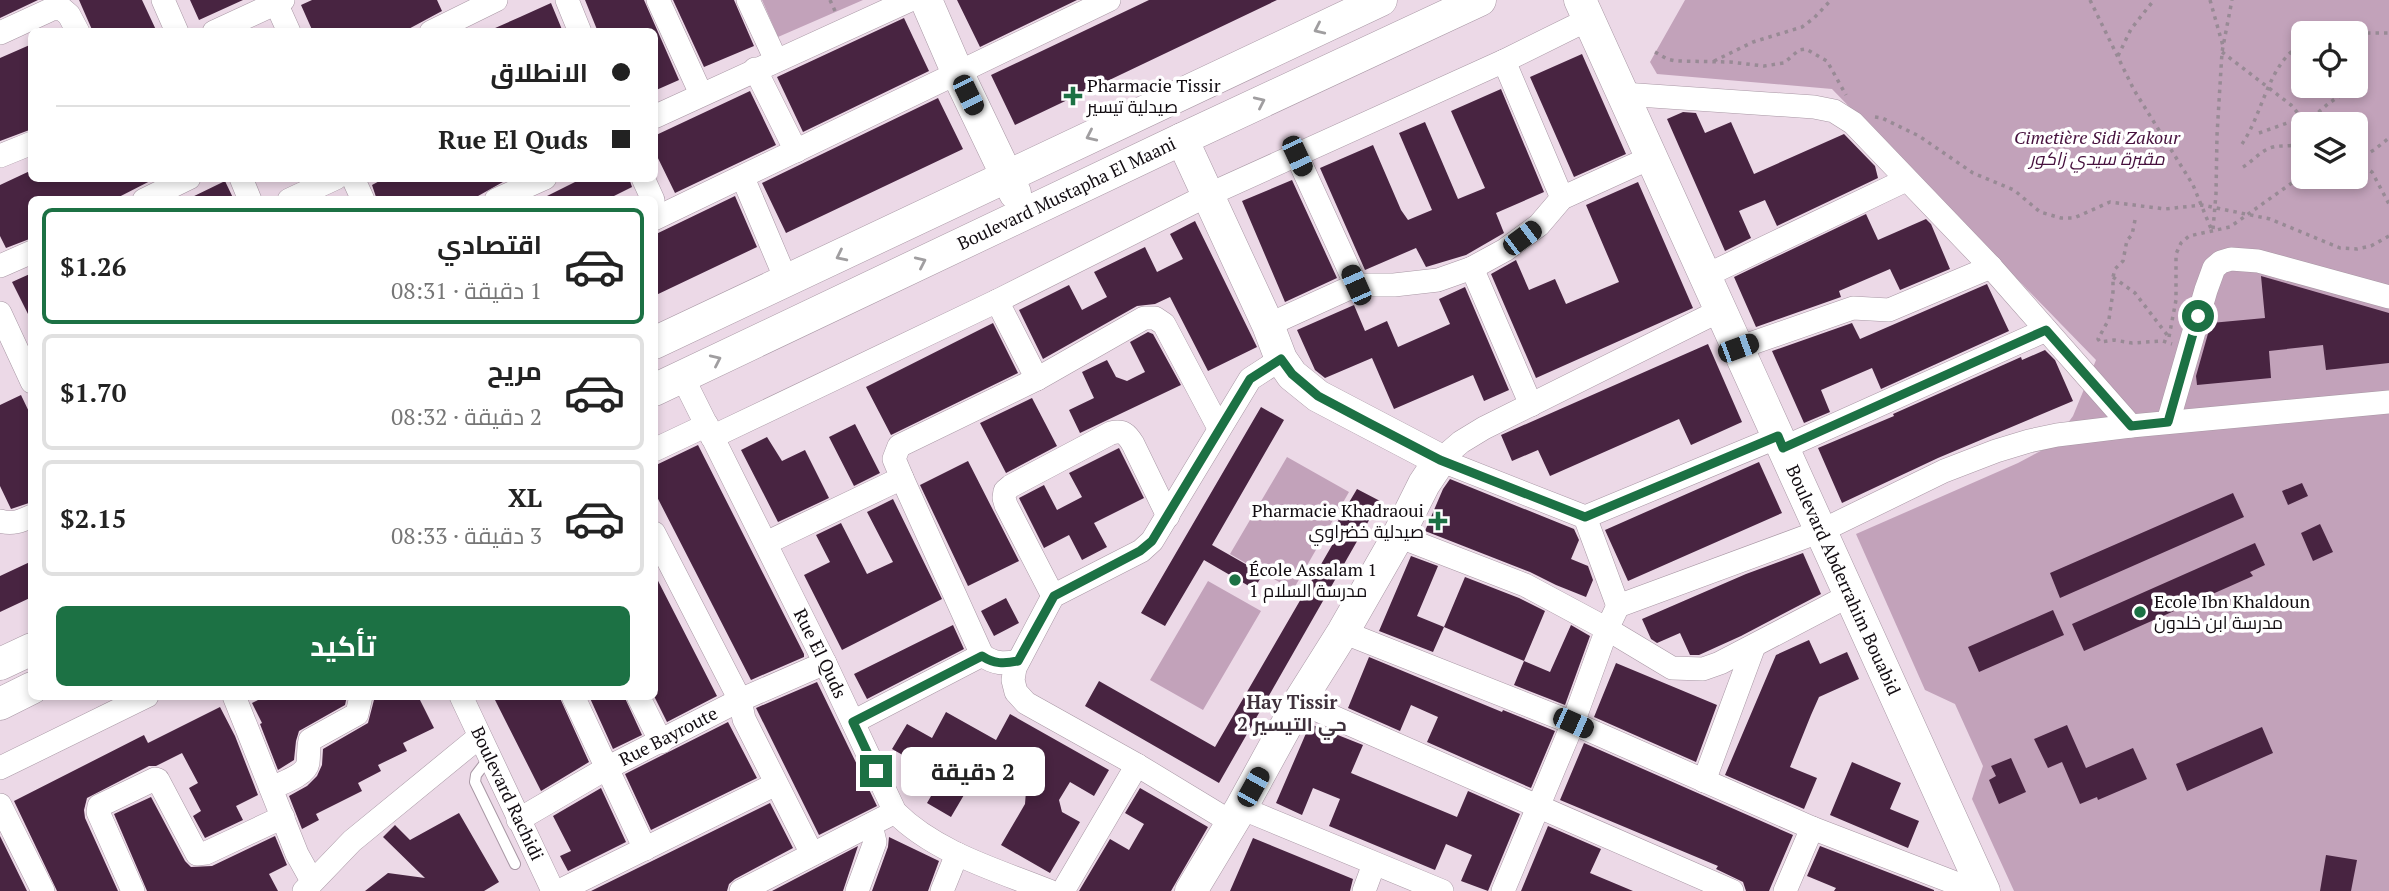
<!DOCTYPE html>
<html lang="ar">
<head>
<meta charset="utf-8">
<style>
  body { margin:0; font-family:"PT Serif",Cairo,serif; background:#f6f6f6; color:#222; direction:rtl; height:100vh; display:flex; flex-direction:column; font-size:26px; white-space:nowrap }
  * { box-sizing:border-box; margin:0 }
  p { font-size:23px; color:#767676 }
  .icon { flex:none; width:38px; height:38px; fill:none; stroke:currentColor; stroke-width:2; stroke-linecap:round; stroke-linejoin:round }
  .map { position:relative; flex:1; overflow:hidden; direction:ltr }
  .details { position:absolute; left:28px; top:196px; width:630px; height:504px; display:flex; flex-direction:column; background:#fff; border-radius:10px; box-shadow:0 4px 10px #0003; direction:rtl }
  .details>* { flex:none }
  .top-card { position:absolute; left:28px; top:28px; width:630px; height:154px; border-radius:10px; box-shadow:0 4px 10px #0003; direction:rtl; display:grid; align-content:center; height:154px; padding:0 28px; background:#fff }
  .buttons { position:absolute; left:2291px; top:21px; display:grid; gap:14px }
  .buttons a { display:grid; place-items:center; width:77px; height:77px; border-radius:10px; background:#fff; box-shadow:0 4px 10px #0003; font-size:35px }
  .end { position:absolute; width:32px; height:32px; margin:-16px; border:9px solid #1c7144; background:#fff; box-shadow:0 0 0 4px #fff }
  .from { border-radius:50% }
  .bubble { position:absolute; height:49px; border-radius:10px; background:#fff; box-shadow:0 4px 10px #0003; font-size:23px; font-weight:700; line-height:49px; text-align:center; direction:rtl }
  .car { position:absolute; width:21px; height:42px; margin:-21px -10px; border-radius:9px; box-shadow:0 0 5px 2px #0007; background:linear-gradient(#222 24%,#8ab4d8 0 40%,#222 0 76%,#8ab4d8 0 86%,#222 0) }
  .top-card b { display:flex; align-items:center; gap:24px; height:66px; font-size:26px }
  .top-card b+b { border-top:2px solid #e0e0e0 }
  .top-card i { width:18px; height:18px; background:#222 }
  ul { padding:12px 0 0; list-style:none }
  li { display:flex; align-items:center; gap:21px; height:116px; margin:0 14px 10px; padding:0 14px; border:4px solid #e0e0e0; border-radius:10px }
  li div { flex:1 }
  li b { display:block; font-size:26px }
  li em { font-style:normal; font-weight:700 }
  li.current { border-color:#1c7144 }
  li>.icon { width:63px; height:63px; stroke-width:1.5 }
  .action { display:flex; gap:14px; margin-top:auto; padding:14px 28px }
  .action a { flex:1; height:80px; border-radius:10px; background:#1c7144; color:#fff; font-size:28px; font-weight:700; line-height:80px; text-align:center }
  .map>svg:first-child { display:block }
</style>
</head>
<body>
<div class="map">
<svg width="2389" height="891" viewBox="0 0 2389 891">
  <rect width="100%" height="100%" fill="#ecd9e7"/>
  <path fill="#c2a2ba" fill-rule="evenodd" d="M762 0H863L778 37Z
    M1685 0H2389V891H2014L1972 799 1983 766 1955 704 1925 690 1856 534 2018 463 2052 445 2073 416 2096 360 1832 89 1657 74 1650 62ZM2303 33H2356V86H2303ZM2303 124H2356V177H2303Z
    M1287 457 1349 492 1293 590 1230 554Z
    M1208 581 1261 611 1203 710 1150 680Z"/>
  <path fill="#482441" d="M0 0H38L0 18Z
    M79 0H142L157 32H93Z
    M190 0H243L199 20Z
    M312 0H437L442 11 403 32H313L301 5Z
    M585 0H644L679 80 654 91V32H598Z
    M673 0H734L754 46 704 67Z
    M957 0H1077L980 47Z
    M1149 0H1277L1015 125 991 75Z
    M551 3 563 32H486L520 17Z
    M904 18 929 71 803 132 777 77Z
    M32 44V129L0 141V58Z
    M1582 54 1626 154 1574 177 1530 77Z
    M1501 89 1544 192 1496 213 1504 233 1466 255 1426 267 1416 248 1365 270 1320 168 1373 145 1401 210 1408 220 1432 210 1399 133 1425 122 1458 199 1485 188 1451 111Z
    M750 91 776 145 675 193 654 150V136Z
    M938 98 963 149 786 233 762 183Z
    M1683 112 1696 113 1705 133 1731 122 1754 174 1844 134 1875 166 1878 178 1777 226 1765 200 1739 211 1751 238 1725 251 1667 119Z
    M32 170V178H156L113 200H32V238L6 248 0 236V185Z
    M385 178H510L471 200H377L372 185Z
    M583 178H629L632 187 606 200H539Z
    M1292 180 1337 278 1285 302 1242 201Z
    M225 181 234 200H186Z
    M1638 182 1693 308 1536 378 1491 274 1516 260 1529 290 1555 279 1566 304 1619 282 1586 205Z
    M735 196 757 247 654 296V235Z
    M1866 214 1878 240 1926 219 1931 224 1950 269 1900 290 1890 269 1839 291 1841 297 1756 327 1734 277Z
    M1195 221 1257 347 1208 371 1170 297 1155 304 1137 306 1043 359 1019 310 1069 285 1082 310 1107 297 1094 272 1145 247 1157 272 1183 259 1170 234Z
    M32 273V322L12 282Z
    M2261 276 2389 313V363L2326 370 2323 345 2269 351 2271 378 2197 385 2196 376 2211 323 2265 318Z
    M1987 284 2009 331 1881 389 1872 368 1821 390 1830 412 1804 423 1772 351 1852 323 1860 339Z
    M1465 287 1509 390 1484 401 1473 375 1394 409 1372 358 1325 378 1315 370 1297 330 1354 305 1365 331 1387 321 1398 347 1450 324 1439 299Z
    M993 323 1018 373 891 435 866 387Z
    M1148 332 1153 334 1181 385 1080 433 1069 410 1094 398 1082 372 1107 360 1116 377 1127 381 1145 372 1130 342Z
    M1708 344 1742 422 1691 445 1679 419 1550 476 1538 450 1512 461 1501 435Z
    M2045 350 2055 360 2073 401 1938 458 1842 503 1818 448 1894 416 1893 414 2021 357 2022 360Z
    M21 395 32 418V502L11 509 0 486V405Z
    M1032 398 1057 446 1006 473 980 423Z
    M1261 407 1284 420 1212 545 1263 574 1254 589 1204 560 1165 626 1141 613Z
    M855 424 880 473 854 486 829 437Z
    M767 437 782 461 805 450 829 498 778 522 741 450Z
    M698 445 804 654V657L751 680 654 491V466Z
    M1119 448 1144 498 1094 523 1107 547 1082 560 1069 535 1044 548 1019 498 1044 485 1057 510 1082 497 1069 473Z
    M968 461 1019 561 968 586 920 485Z
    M1759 462 1782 513 1628 581 1605 530Z
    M1450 479 1574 529 1579 540 1571 559 1588 566 1593 580 1586 597 1556 585 1530 572 1425 531 1443 489Z
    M2302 483 2308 496 2288 505 2282 491Z
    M1357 489 1380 501 1219 783 1085 706 1099 681 1215 747 1338 535 1332 531Z
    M2233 493 2244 517 2060 598 2050 573Z
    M893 499 942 599 842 650 804 575 830 562 816 535 841 523 867 574 893 562 867 512Z
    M2320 524 2333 552 2313 561 2301 533Z
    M2255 543 2265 565 2250 572 2253 576 2084 651 2072 624Z
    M1803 553 1821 594 1741 636 1699 655H1690L1680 633 1657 643 1651 639 1642 619 1746 574Z
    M1411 556 1438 566 1417 616 1444 627 1433 652 1379 631Z
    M32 561V597L0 612V576Z
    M654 573 717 696 667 722 654 696Z
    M1465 577 1519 598 1545 611 1524 661 1444 627Z
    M1006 598 1019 623 994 636 981 611Z
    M2053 610 2064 635 1979 672 1968 647Z
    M953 625 964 649 867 699 854 674Z
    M1571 625 1590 636 1565 705 1514 685 1524 661 1550 672Z
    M1809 640 1820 664 1847 652 1859 679 1819 697 1811 715 1790 767 1817 778 1804 809 1725 775 1776 655Z
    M1369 657 1502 712 1503 710 1555 731 1531 788 1427 742 1438 717 1411 705 1400 731 1348 708Z
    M1616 663 1717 705 1696 762 1594 717Z
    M817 682 877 806 819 835 756 708Z
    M266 696H347L345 705 299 731 296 741 294 760 278 770 260 724 262 723 252 703Z
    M375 696H418L434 728 403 743 407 751 378 765 381 771 358 783 362 791 316 814 319 820 302 829 289 796 307 786 317 776 322 765 323 749 368 723Z
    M493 696H559L589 762 541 791Z
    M589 696H624L642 735 613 749Z
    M220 707 235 736 258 795 236 806 243 820 205 838 193 816 201 811 189 788 198 783 182 753 156 766H149L87 798 84 810 85 818 118 891H57L14 801 144 735 148 743Z
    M946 712 996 740 1010 714 1109 770 1094 796 1070 782 1059 800 1062 812 1080 822 1050 873 1001 845 1025 804 1026 791 981 766 951 817 927 803 942 777 892 749 907 724 932 738Z
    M728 722 757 778 651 830 625 774Z
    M1310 724 1363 745 1351 773 1457 817 1468 791 1520 814 1488 891 1461 881 1472 855 1446 844 1435 870 1329 826 1340 799 1313 788 1302 815 1276 803Z
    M2067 725 2086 768 2133 748 2147 779 2098 800 2097 797 2080 804 2062 762 2048 768 2034 739Z
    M2262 727 2273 753 2187 791 2176 764Z
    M1584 743 1793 835 1769 891H1746L1743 882 1716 869 1718 866 1560 800Z
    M2011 758 2026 792 1999 804 1989 780 1996 776 1991 766Z
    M1852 762 1901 783 1890 809 1919 821 1908 848 1830 815Z
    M601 788 626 842 568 871 560 856 571 851 553 816Z
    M1140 788 1208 827 1171 891H1079L1110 839 1129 850 1144 824 1125 813Z
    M151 797 185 861 191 867 212 866 275 836 287 865 269 874 278 891H147L114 814Z
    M770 803 793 848 735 879 729 884 727 891H591Z
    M459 813 499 882 484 891H365L388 873 425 878 383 837 395 825 410 840Z
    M1548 826 1601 849 1590 873 1633 891H1521Z
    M0 836 27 891H0Z
    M889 837 939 861 928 891H872L888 847Z
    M1253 838 1353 879 1350 891H1230Z
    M858 846 843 891H772Z
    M1820 846 1934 890V891H1834L1836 888 1807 876Z
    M2326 855 2357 860 2351 891H2320Z"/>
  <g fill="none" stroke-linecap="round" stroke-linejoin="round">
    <g stroke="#a897a4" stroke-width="12">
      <path id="lane" d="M489 758 476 775 475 782 515 864"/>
    </g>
    <g stroke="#a897a4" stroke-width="24">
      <g id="street">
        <path d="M163 0 177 32"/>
        <path d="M567 0 580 32"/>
        <path d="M658 0 701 94"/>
        <path d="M748 0 776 60"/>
        <path d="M276 3 289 32"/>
        <path d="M214 32 283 0"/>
        <path d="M431 32 496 0"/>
        <path d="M0 33 52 9 61 8 69 15 78 32"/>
        <path d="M1504 61 1562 198"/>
        <path d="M755 69 796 151"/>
        <path d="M1623 94 1814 107 1834 111 1853 123 1991 267 2131 426"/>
        <path d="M654 117 910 0"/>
        <path d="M0 156 32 143"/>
        <path d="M1297 156 1356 285"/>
        <path d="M241 178 250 200"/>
        <path d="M353 178 363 200"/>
        <path d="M643 178 653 200"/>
        <path d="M743 178 787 282"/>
        <path d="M144 200 189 178"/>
        <path d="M289 200 336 178"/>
        <path d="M496 200 545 178"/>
        <path d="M654 219 1109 0"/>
        <path d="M0 266 32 252"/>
        <path d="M1472 268 1531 405"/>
        <path d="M1705 276 1906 180"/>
        <path d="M997 301 1037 379"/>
        <path d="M1721 310 1484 428 1461 442 1440 460 1585 517 1778 437"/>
        <path d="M0 313 32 382"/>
        <path d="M1268 325 1356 285H1394L1438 280 1472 268 1505 250 1539 225 1562 198 1652 157"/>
        <path d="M1738 348 1853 308 1889 310 1991 267"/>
        <path id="s1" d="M682 376 825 663 895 812C936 853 997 870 1049 891"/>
        <path d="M2168 422 2206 290 2214 268 2221 262 2231 259 2258 261 2389 297"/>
        <path d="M712 437 997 301 1208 195 1504 61 1589 19"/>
        <path d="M1783 448 2046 330"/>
        <path d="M654 450 707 425"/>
        <path d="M902 478 982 655"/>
        <path d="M1585 517 1618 606"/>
        <path d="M0 521C12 525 21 521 32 516"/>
        <path d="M654 533 740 700 744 719 812 854"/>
        <path d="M1398 536 1525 585 1607 629 1672 668 1703 669 1720 663 1850 595"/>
        <path d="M766 543 902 478 894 459 899 446 1037 379 1144 318H1155L1164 324 1219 428"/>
        <path d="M1053 596 1006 505 1004 498 1005 491 1011 486 1111 433C1123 430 1127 434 1133 444L1168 516"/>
        <path d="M1343 632 1573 723 1812 828 1976 891"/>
        <path d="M234 696 297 854 312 881"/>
        <path id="s2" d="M461 696 553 891"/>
        <path d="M573 696 645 849"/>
        <path d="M638 696 661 742"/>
        <path d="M1299 702 1732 891"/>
        <path d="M853 722 982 655C994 664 1004 664 1018 661"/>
        <path d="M0 768 147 696"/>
        <path d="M1704 781 1754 646"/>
        <path d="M271 788C282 783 306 775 308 763 309 754 308 749 310 740L357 714 361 696"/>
        <path d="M0 805 43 891"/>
        <path d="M1241 808 1442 891"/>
        <path id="s3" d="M518 820 607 768 740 700 825 663"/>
        <path d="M1231 822 1137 765 1026 703 1016 692 1013 680 1015 668 1053 596 1141 551 1152 541 1250 379 1281 359"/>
        <path d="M133 891 98 812 99 806 155 779 158 780 197 854 206 853 283 817"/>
        <path d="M304 891 352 841 479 737"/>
        <path d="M559 891 776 784"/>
        <path d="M741 891 895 812"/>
        <path d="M857 891 875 842 871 825"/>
        <path d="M942 891 957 854"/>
        <path d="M1063 891 1137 765"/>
        <path d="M1364 891 1374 864"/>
        <path d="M1503 891 1573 723 1607 629 1618 606 1821 531 1944 471 1996 451 2029 441 2057 435 2131 426 2389 402"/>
        <path d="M1785 891 1812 828"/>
      </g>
    </g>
    <g stroke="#a897a4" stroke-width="33">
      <g id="secondary">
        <path d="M926 0 958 74 1015 193"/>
        <path id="s4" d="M1580 0 1984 891"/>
        <path d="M1182 139 1268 325 1281 359 1292 375 1318 396 1440 460 1424 484 1398 536 1343 632 1299 702 1241 808 1191 891"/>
        <path d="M654 343 1381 0"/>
        <path id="s5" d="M654 390 1182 139 1480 0"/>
        <path d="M0 664 32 649"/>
        <path d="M0 704 32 688"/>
      </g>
    </g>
    <path stroke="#988a95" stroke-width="3.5" stroke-dasharray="3.5 5" stroke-linecap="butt" d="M830 0 836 13
      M2090 0 2134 90 2193 185 2212 231
      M2210 0 2223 46
      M2350 33H2389
      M1655 52 1667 59 1676 61 1730 62 1764 66 1784 63 1799 50 1806 49 1827 61 1846 95
      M2222 52 2291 105 2307 124
      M2118 56 2131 29 2154 0
      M1714 61 1753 42 1802 27 1814 18 1831 0
      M1875 117 1882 118 1919 136 1973 173 2014 190 2040 212 2061 218H2074L2110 202 2165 209 2202 205 2270 219 2340 248 2357 249 2371 246 2389 236
      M2306 124C2325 106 2336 94 2362 88
      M2259 133 2290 122 2307 123
      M2242 144C2263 114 2269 60 2303 44
      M2356 160 2374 150 2389 138
      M2356 162 2372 172 2389 204
      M2243 167C2253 161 2261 150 2273 147 2282 145 2289 147 2297 144L2303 131
      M2135 220 2132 235 2127 240 2123 261 2115 269 2113 277V292L2109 319 2098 339 2100 342 2114 340 2132 343 2163 341 2172 344
      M2213 229 2216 194 2217 135 2222 52 2232 0
      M2113 277 2135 293 2168 336
      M2169 337 2176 300V254L2181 243 2189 236 2230 227 2303 175"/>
    <use href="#lane" stroke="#fff" stroke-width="10"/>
    <use href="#street" stroke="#fff" stroke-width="23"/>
    <use href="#secondary" stroke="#fff" stroke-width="32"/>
  </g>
  <defs><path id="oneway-chevron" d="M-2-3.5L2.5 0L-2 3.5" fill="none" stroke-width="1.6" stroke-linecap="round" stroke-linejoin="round" transform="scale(1.75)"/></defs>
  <g stroke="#a09ea0">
    <use href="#oneway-chevron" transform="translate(1319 29) rotate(155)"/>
    <use href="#oneway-chevron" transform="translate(1260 102) rotate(-25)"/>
    <use href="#oneway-chevron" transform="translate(1091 136) rotate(155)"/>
    <use href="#oneway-chevron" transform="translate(841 256) rotate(154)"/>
    <use href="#oneway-chevron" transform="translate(921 262) rotate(-25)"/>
    <use href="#oneway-chevron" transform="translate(716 360) rotate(-25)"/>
  </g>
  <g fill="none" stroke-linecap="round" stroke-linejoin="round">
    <path stroke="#1c7144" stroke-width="9" d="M876 771 853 722 982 656C994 664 1004 664 1018 661L1054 596 1140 551 1152 541 1250 379 1281 359 1292 374 1318 396 1367 422 1440 460 1585 517 1778 436 1783 448 2046 330 2131 426 2168 422 2198 316"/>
  </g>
  <g fill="#1c7144" stroke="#fff" stroke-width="2.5">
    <path d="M1069.5 85.5h7v7h7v7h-7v7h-7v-7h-7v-7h7z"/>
    <path d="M1434.5 510.5h7v7h7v7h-7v7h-7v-7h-7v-7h7z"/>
    <circle cx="1235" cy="580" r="7"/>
    <circle cx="2140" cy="612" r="7"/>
  </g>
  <g text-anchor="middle" stroke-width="7" stroke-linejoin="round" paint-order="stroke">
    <g font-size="18" fill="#120c11" stroke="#fff" text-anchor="start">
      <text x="1087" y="92">Pharmacie Tissir<tspan x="1087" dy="21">صيدلية تيسير</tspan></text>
      <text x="1424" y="517" text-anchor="end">Pharmacie Khadraoui<tspan x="1424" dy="21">صيدلية خضراوي</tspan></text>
      <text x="1249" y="576">École Assalam 1<tspan x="1249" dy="21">مدرسة السلام 1</tspan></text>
      <text x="2154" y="608">Ecole Ibn Khaldoun<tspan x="2154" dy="21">مدرسة ابن خلدون</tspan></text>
    </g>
    <g font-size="18" font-style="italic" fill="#46103d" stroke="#fff">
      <text x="2097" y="144">Cimetière Sidi Zakour<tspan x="2097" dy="21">مقبرة سيدي زاكور</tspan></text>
    </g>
    <g font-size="18" fill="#120c11" stroke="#fff">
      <text dy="6" stroke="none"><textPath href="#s5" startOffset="457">Boulevard Mustapha El Maani</textPath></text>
      <text dy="6" stroke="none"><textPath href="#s4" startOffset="637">Boulevard Abderrahim Bouabid</textPath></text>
      <text dy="6" stroke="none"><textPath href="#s1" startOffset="310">Rue El Quds</textPath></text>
      <text dy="6" stroke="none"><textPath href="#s3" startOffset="172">Rue Bayroute</textPath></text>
      <text dy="6" stroke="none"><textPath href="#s2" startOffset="108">Boulevard Rachidi</textPath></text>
    </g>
    <g font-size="19" font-weight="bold" fill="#3f313c" stroke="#fff">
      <text x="1292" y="709">Hay Tissir<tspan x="1292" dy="22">2 حي التيسير</tspan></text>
    </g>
  </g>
</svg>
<div class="buttons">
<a><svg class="icon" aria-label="locate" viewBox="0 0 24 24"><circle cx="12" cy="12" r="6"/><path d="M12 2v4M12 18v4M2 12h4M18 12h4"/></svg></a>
<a><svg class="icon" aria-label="layers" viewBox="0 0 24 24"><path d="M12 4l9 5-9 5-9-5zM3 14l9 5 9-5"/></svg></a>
</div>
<i class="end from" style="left:2198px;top:316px"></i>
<i class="end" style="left:876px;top:771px"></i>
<div class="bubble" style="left:901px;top:747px;width:144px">2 دقيقة</div>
<i class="car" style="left:968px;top:95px;rotate:154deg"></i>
<i class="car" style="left:1297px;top:156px;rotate:155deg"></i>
<i class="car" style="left:1522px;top:238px;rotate:53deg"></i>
<i class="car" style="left:1356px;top:285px;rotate:336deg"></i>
<i class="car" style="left:1738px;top:348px;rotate:70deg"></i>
<i class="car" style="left:1573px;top:723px;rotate:114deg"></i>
<i class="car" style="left:1253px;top:787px;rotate:29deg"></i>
<div class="top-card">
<b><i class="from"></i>الانطلاق</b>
<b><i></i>Rue El Quds</b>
</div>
<section class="details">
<ul>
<li class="current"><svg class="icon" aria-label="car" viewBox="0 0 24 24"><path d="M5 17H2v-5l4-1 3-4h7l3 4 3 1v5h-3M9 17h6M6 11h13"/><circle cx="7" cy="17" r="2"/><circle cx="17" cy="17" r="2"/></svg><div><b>اقتصادي</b><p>1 دقيقة · 08:31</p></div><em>$1.26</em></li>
<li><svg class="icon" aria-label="car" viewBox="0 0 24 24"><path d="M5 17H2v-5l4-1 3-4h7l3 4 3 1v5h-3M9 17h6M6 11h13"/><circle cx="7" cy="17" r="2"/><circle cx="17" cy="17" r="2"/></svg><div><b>مريح</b><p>2 دقيقة · 08:32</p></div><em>$1.70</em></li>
<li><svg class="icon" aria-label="car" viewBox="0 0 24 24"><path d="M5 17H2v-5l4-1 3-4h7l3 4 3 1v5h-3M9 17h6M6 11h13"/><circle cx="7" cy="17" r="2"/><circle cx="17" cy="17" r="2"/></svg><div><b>XL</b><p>3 دقيقة · 08:33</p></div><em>$2.15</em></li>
</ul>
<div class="action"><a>تأكيد</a></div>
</section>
</div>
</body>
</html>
